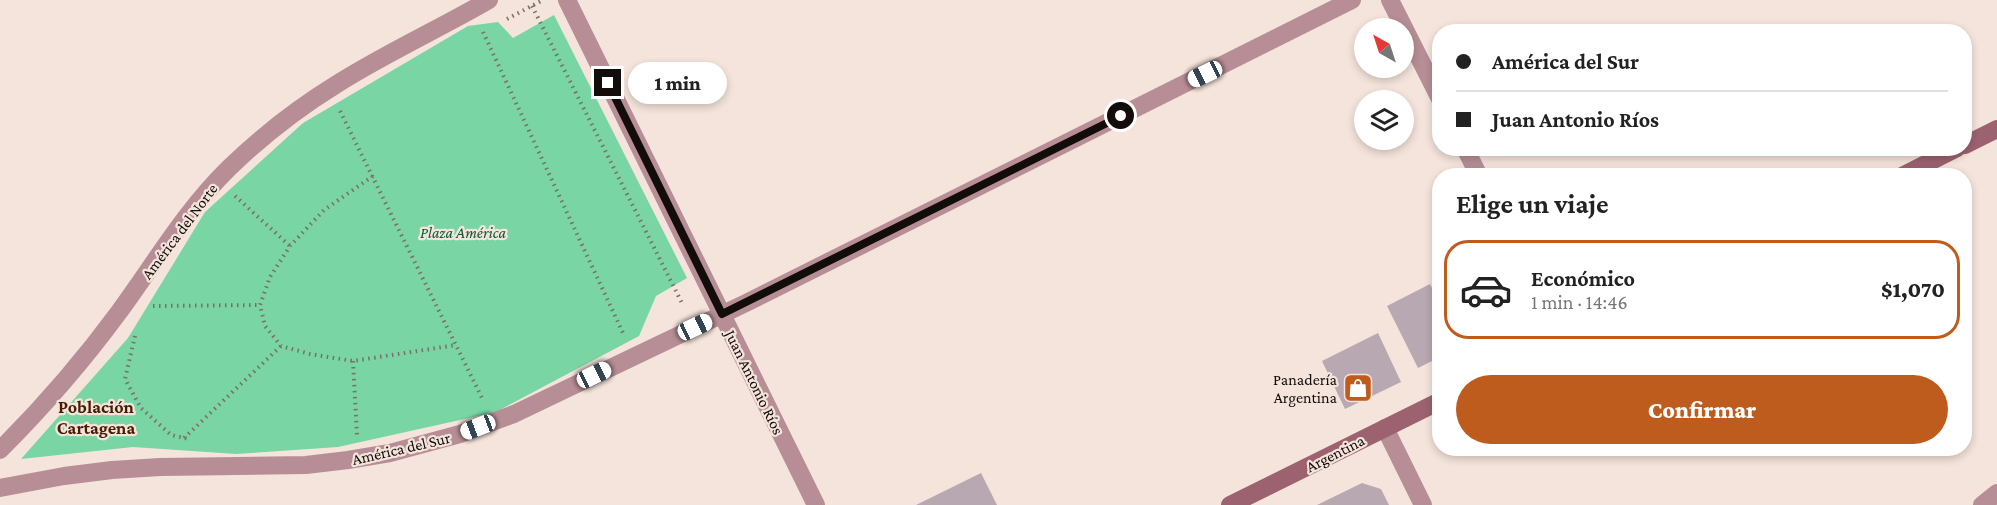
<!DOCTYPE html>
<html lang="es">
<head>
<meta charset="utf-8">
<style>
  body { margin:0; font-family:"Crimson Pro",serif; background:#f2f2f2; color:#222; height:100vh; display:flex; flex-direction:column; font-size:22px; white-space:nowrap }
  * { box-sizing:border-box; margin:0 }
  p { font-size:20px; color:#767676 }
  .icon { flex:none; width:33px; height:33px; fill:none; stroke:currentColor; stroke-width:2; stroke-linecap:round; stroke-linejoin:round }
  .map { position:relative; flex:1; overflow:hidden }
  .drawer { position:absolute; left:1432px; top:168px; width:540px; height:288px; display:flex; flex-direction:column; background:#fff; border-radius:24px; box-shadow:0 3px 9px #0003 }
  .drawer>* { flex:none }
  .hud { position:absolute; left:1432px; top:24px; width:540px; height:132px; border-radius:24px; box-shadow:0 3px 9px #0003; display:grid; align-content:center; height:132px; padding:0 24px; background:#fff }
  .needle { width:39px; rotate:321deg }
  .controls { position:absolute; left:1354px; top:18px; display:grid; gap:12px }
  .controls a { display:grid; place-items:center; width:60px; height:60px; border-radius:50%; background:#fff; box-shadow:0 3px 9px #0003; font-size:30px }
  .end { position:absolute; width:27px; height:27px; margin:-14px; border:8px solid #120c0a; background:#fff; box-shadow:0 0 0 3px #fff }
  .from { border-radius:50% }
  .bubble { position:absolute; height:42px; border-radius:21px; background:#fff; box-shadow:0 3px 9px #0003; font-size:20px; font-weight:800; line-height:42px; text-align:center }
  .car { position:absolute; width:18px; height:36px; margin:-18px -9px; border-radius:8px; box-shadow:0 0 4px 2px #0007; background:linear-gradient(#fff 24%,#345 0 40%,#fff 0 76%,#345 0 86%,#fff 0) }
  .hud b { display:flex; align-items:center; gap:21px; height:57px; font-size:22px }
  .hud b+b { border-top:2px solid #e0e0e0 }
  .hud i { width:15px; height:15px; background:#222 }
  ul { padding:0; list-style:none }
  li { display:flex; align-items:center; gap:18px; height:99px; margin:0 12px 9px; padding:0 12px; border:3px solid transparent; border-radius:24px }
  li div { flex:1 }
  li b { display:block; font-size:22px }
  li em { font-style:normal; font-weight:800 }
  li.selected { border-color:#be5c1e }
  li>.icon { width:54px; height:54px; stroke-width:1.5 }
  h2 { padding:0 24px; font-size:27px; line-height:72px }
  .cta { display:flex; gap:12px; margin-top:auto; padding:12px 24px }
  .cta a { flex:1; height:69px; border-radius:36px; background:#be5c1e; color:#fff; font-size:24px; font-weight:800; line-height:69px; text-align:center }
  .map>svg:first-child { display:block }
</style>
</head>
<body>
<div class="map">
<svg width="1997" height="505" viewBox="0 0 1997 505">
  <rect width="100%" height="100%" fill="#f4e4db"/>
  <path fill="#79d5a4" d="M554 15 687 278 656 296 639 336 496 412 338 447 236 454 133 447 21 459 128 338 205 212 303 123 468 26 498 22 513 38Z"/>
  <path fill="#b8a8b2" d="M1430 284 1440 304V357L1418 368 1387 306Z
    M1378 333 1401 382 1345 409 1322 361Z
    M981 473 997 505H916Z
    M1362 483 1381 489 1389 505H1317Z"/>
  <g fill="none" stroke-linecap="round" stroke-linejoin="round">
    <path stroke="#7a6f6a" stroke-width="4" stroke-dasharray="1.5 4.5" stroke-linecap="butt" d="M532 6 683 305
      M507 19 543 0
      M483 32 623 333
      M340 111 483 400
      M373 176 324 210 290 246 270 277 260 305 265 326 281 346 310 354 353 361 456 345
      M235 196 290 246
      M153 306 260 305
      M135 336 125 379 141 408 171 435 189 439
      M353 361 357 435
      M184 438 281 346"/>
    <path stroke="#b78e96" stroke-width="18" d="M567 0 816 505
      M1390 0 1440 99
      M1465 148 1479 176
      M1385 428 1423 505
      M0 450C43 407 83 361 119 312 155 263 185 211 229 168 262 136 298 108 337 84 386 53 439 29 489 0
      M0 488 64 476 112 470 160 467 306 465 348 460 390 453 460 434 514 414 746 303 1352 0
      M1982 505 1997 493"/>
    <path stroke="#9c626f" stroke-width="18" d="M1965 145 1997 129
      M1902 176 1957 148
      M1230 505 1440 401"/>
  </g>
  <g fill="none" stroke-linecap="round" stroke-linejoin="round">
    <path stroke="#120c0a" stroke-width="8" d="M608 83 722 314 1121 116"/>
  </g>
  <defs>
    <g id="shop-square" transform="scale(1.5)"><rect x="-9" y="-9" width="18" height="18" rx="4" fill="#be5c1e" stroke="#f4e4db"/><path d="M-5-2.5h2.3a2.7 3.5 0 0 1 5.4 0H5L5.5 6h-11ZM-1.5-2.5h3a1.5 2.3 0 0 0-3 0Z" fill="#fff"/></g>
  </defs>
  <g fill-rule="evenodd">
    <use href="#shop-square" x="1358" y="388"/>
  </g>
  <g text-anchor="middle" stroke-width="4.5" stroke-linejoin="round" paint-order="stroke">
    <g font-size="16" fill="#120c0a" stroke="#f4e4db">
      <text transform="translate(179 231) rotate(-53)" y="6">América del Norte</text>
      <text transform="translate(755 382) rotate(64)" y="6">Juan Antonio Ríos</text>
      <text transform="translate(401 448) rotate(-13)" y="6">América del Sur</text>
      <text transform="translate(1335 453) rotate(-27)" y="6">Argentina</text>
    </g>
    <g font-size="16" font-style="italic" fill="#0e5737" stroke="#f4e4db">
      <text x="463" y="238">Plaza América</text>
    </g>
    <g font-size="16" fill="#120c0a" stroke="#f4e4db" text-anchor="end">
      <text x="1337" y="385">Panadería<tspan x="1337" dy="18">Argentina</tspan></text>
    </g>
    <g font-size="18" font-weight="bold" fill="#491b00" stroke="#f4e4db">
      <text x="96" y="413">Población<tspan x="96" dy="21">Cartagena</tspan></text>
    </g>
  </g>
</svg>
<div class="controls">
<a><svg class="needle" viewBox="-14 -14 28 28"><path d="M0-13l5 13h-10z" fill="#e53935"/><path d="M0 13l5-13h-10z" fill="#767676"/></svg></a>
<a><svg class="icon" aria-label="layers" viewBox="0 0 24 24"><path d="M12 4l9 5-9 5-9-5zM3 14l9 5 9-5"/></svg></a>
</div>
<i class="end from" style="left:1121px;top:116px"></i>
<i class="end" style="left:608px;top:83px"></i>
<div class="bubble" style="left:628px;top:62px;width:99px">1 min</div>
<i class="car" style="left:1205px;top:74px;rotate:244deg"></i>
<i class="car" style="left:695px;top:327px;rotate:65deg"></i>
<i class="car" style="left:594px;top:375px;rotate:64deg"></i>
<i class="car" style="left:478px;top:427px;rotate:249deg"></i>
<div class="hud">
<b><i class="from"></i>América del Sur</b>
<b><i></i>Juan Antonio Ríos</b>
</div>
<section class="drawer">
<h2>Elige un viaje</h2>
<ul>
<li class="selected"><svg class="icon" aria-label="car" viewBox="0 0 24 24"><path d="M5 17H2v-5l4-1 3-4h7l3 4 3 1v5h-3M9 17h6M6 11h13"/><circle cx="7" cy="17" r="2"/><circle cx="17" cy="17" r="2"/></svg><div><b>Económico</b><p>1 min · 14:46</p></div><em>$1,070</em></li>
</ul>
<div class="cta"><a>Confirmar</a></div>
</section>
</div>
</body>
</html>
